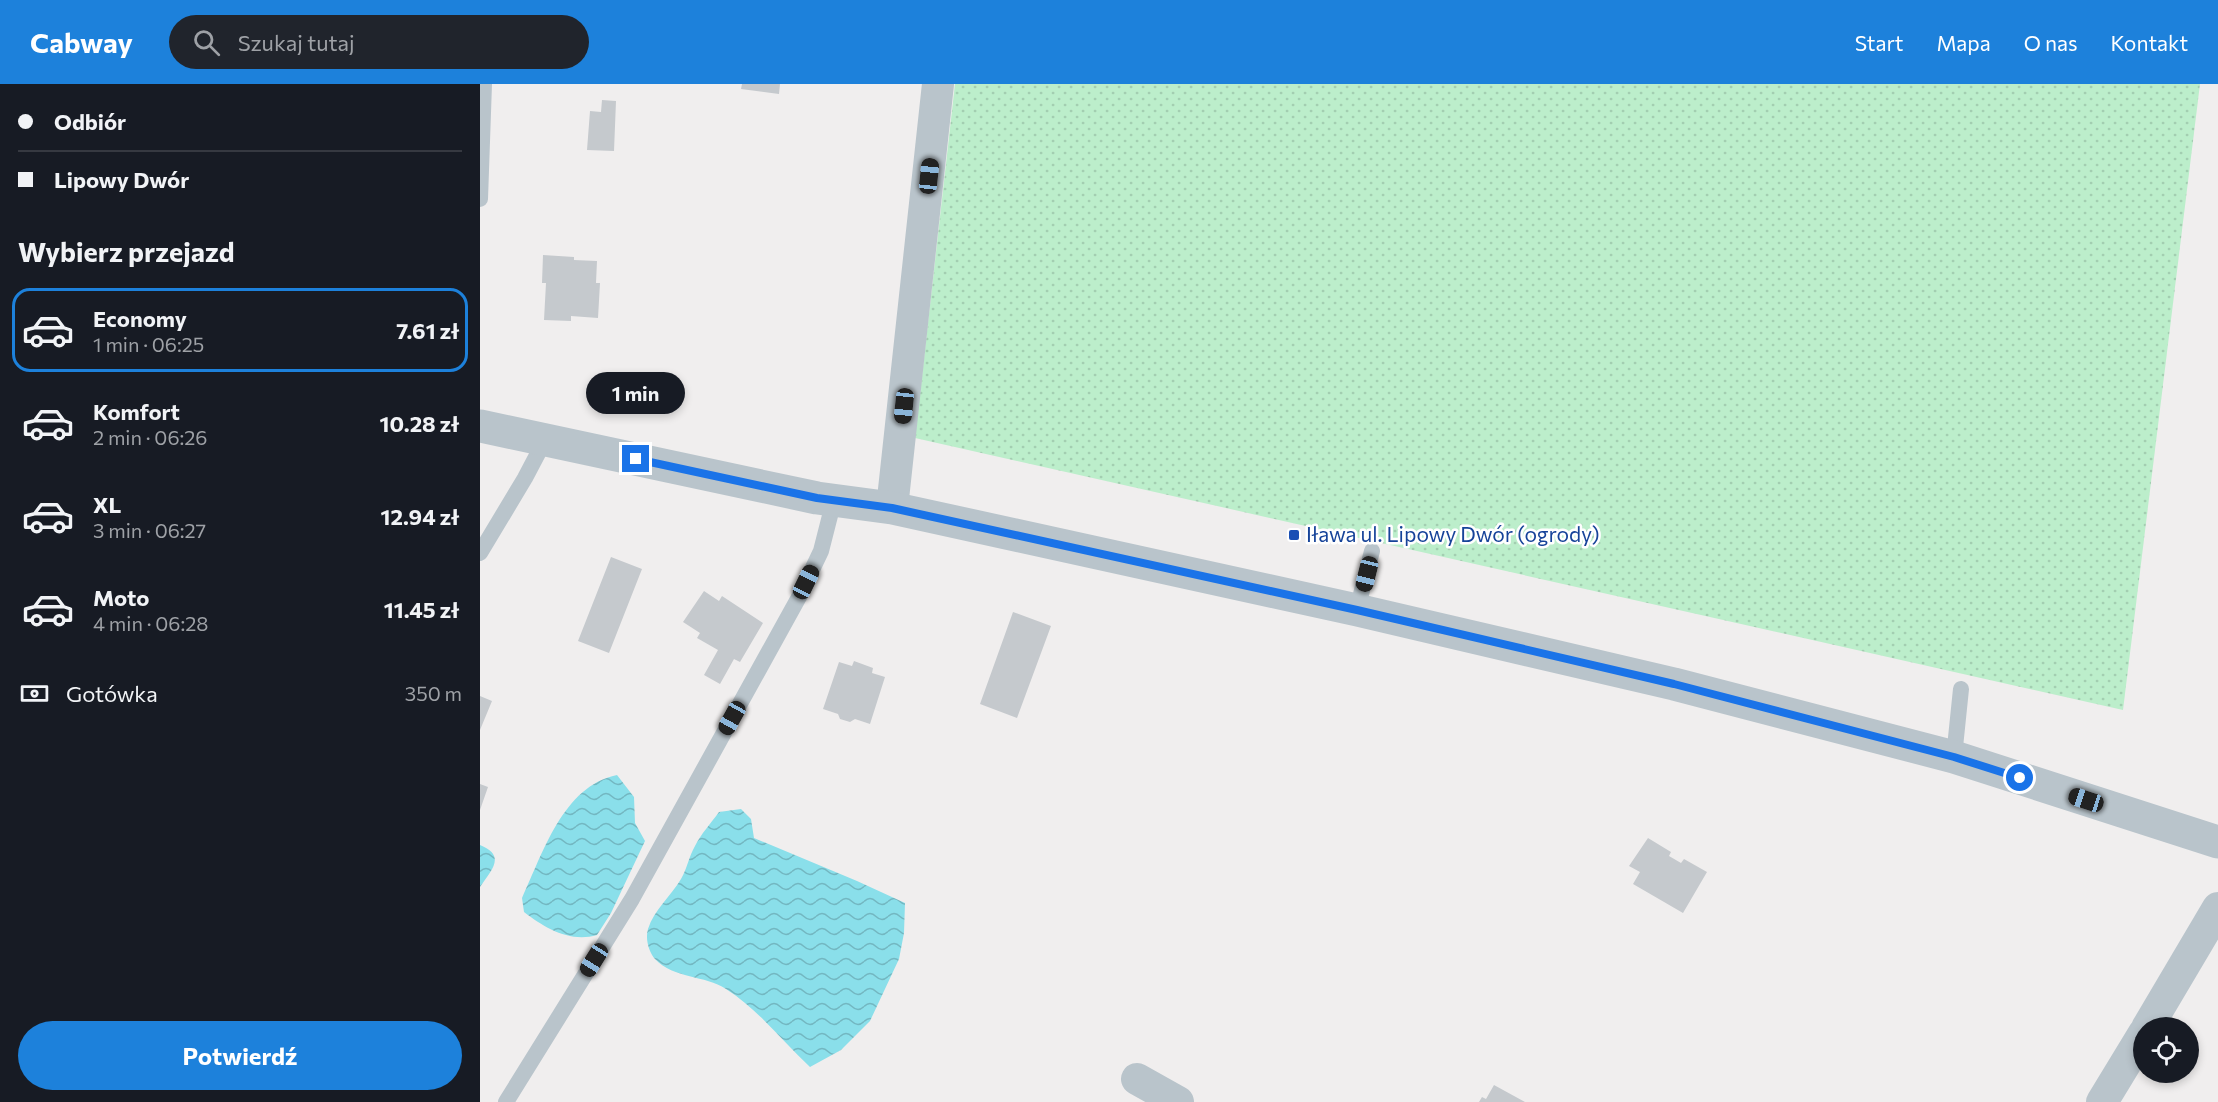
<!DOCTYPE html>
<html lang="pl">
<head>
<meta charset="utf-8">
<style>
  body { margin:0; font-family:Commissioner,sans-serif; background:#20242c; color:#f1f3f6; height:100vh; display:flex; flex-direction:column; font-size:22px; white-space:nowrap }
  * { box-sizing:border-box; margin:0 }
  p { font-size:20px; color:#9ea1a6 }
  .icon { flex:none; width:33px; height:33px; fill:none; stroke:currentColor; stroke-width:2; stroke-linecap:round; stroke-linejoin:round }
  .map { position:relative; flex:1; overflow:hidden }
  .panel { display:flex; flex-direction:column; background:#171b24; width:480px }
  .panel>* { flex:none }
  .banner { display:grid; align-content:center; height:132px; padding:0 18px; background:#171b24 }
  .buttons { position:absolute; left:1653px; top:933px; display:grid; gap:12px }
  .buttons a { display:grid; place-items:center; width:66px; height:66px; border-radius:50%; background:#171b24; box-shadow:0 3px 9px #0003; font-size:30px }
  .end { position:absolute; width:27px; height:27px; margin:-14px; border:8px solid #1a73e8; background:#fff; box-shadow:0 0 0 3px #fff }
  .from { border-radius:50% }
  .bubble { position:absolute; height:42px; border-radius:21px; background:#171b24; box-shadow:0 3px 9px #0003; font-size:20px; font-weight:700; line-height:42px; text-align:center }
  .car { position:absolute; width:18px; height:36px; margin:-18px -9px; border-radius:8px; box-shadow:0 0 4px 2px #0007; background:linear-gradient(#222 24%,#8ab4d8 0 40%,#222 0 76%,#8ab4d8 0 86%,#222 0) }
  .banner b { display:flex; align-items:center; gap:21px; height:57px; font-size:22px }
  .banner b+b { border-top:2px solid #363941 }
  .banner i { width:15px; height:15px; background:#f1f3f6 }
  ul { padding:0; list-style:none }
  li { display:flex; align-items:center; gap:18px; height:84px; margin:0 12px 9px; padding:0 6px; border:3px solid transparent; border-radius:18px }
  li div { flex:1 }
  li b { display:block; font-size:22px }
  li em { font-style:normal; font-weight:700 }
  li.active { border-color:#1d81db }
  li>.icon { width:54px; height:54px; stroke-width:1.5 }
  h2 { padding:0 18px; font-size:27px; line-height:72px }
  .pay { display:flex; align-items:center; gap:15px; height:66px; padding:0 18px; font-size:22px }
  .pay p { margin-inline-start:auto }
  .primary-button { display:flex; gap:12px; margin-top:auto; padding:12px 18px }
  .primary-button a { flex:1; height:69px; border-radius:36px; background:#1d81db; color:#fff; font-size:24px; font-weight:700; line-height:69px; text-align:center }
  header { display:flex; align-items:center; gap:36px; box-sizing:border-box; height:84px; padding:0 30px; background:#1d81db; color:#fff }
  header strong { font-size:28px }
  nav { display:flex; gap:33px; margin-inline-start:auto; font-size:21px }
  .search { width:420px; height:54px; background:#20242c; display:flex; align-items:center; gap:15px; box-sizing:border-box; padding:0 21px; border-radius:33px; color:#9ea1a6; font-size:22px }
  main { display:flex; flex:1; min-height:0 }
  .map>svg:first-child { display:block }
</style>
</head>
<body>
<header>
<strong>Cabway</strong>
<div class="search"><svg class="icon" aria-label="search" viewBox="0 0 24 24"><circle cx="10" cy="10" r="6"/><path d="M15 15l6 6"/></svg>Szukaj tutaj</div>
<nav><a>Start</a><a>Mapa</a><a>O nas</a><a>Kontakt</a></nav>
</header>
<main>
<section class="panel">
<div class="banner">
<b><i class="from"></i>Odbiór</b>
<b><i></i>Lipowy Dwór</b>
</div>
<h2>Wybierz przejazd</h2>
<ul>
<li class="active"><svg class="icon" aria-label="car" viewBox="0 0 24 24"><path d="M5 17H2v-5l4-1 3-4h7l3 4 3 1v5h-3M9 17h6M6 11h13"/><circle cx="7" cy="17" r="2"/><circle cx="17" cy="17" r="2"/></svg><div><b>Economy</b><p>1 min · 06:25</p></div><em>7.61 zł</em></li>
<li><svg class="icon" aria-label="car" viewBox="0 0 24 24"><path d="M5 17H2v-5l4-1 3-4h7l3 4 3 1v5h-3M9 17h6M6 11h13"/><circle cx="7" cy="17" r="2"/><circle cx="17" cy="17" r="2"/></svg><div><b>Komfort</b><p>2 min · 06:26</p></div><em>10.28 zł</em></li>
<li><svg class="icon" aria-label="car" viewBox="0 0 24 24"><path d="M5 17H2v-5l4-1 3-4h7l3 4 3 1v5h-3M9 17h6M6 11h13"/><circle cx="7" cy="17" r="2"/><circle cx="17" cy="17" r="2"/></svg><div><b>XL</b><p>3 min · 06:27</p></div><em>12.94 zł</em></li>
<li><svg class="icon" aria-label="car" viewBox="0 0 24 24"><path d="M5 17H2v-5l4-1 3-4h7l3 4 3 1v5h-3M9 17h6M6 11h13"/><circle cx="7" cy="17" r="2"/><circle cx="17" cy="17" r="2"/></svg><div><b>Moto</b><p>4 min · 06:28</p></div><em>11.45 zł</em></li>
</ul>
<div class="pay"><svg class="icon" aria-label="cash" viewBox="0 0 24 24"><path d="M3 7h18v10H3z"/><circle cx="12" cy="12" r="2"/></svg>Gotówka<p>350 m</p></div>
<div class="primary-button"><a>Potwierdź</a></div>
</section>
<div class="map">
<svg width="1738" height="1018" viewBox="0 0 1738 1018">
  <defs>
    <pattern id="grass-dots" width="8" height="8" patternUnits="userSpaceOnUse" patternTransform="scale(1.5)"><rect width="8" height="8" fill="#bceecb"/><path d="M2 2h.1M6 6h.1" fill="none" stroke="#a3ceb1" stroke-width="1.8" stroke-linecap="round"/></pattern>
    <pattern id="water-waves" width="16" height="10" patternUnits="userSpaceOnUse" patternTransform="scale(1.5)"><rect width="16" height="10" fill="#8adfea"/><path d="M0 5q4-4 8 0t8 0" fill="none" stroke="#73b7c1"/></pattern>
  </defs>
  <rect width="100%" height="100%" fill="#f0eeee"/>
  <path fill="url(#grass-dots)" d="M475 0H1720L1643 626 435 354Z"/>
  <path fill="url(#water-waves)" d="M137 691 154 713 155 739 165 757 131 829 117 851C90 859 65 844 44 828L42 814C63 769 83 702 137 691Z
    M261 725 271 735 274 754 377 797 425 819 424 849 419 875 390 937 361 966 330 983C302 957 279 926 246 905 225 891 194 895 175 875 169 868 165 855 168 845 174 826 191 812 201 795 207 785 209 772 215 762 221 750 231 739 239 728Z
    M0 761C27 772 11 786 0 803Z"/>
  <path fill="#c5c9cd" d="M262 0H300L299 10 261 5Z
    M122 16 136 17 134 67 107 66 110 27 121 28Z
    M63 171 94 173V176L117 177 116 199H120L118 234 91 232V237L64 236 66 199H62Z
    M131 473 162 485 129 569 98 557Z
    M224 507 239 517 242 512 283 539 260 578 254 575 240 600 224 591 238 566 217 554 220 549 203 538Z
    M533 528 571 542 537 634 500 620Z
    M374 577 393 584 392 589 405 593 390 640 375 635 370 638 360 635 358 630 343 625 359 578 372 582Z
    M0 612 12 617 0 646Z
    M0 700 8 703 0 726Z
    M1168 754 1191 768 1189 772 1201 779 1204 775 1227 788 1203 829 1153 800 1160 788 1149 782Z
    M1014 1001 1045 1018H999L1002 1013 1006 1015Z"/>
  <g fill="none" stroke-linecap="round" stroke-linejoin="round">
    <path stroke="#b9c4cb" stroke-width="16" d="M0 115 4 0
      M0 469 45 394 65 356
      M877 526 892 467
      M1474 673 1481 605
      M26 1018 152 815 319 513 341 467 354 416"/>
    <path stroke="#b9c4cb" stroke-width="32" d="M412 424 458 0
      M1667 944 1738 824
      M657 995 698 1018
      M1622 1018 1664 949"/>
    <path stroke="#b9c4cb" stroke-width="33" d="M0 342 337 414 412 424 877 526 1194 600 1474 673 1738 758"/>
  </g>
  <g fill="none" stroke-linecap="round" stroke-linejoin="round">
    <path stroke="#1a73e8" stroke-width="8" d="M156 375 337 414 412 424 877 526 1194 600 1474 673 1540 694"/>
  </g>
  <rect fill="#1a4fb4" stroke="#fff" stroke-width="2" x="808" y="445" width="12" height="12" rx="3"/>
  <g text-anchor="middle" stroke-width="5" stroke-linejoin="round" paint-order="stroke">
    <g font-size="21" fill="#164399" stroke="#fff" text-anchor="start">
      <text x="826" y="458">Iława ul. Lipowy Dwór (ogrody)</text>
    </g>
  </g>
</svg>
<div class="buttons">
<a><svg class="icon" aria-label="locate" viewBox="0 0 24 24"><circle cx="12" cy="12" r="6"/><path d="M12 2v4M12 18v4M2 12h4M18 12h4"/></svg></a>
</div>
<i class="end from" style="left:1540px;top:694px"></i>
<i class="end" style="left:156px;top:375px"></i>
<div class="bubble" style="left:106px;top:288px;width:99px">1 min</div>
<i class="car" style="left:449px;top:92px;rotate:6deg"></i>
<i class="car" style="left:424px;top:322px;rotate:186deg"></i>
<i class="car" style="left:887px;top:490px;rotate:194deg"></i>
<i class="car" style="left:326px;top:498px;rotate:26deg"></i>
<i class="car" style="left:252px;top:634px;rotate:209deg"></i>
<i class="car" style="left:1606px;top:716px;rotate:288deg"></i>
<i class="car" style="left:114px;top:876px;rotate:212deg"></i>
</div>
</main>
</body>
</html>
